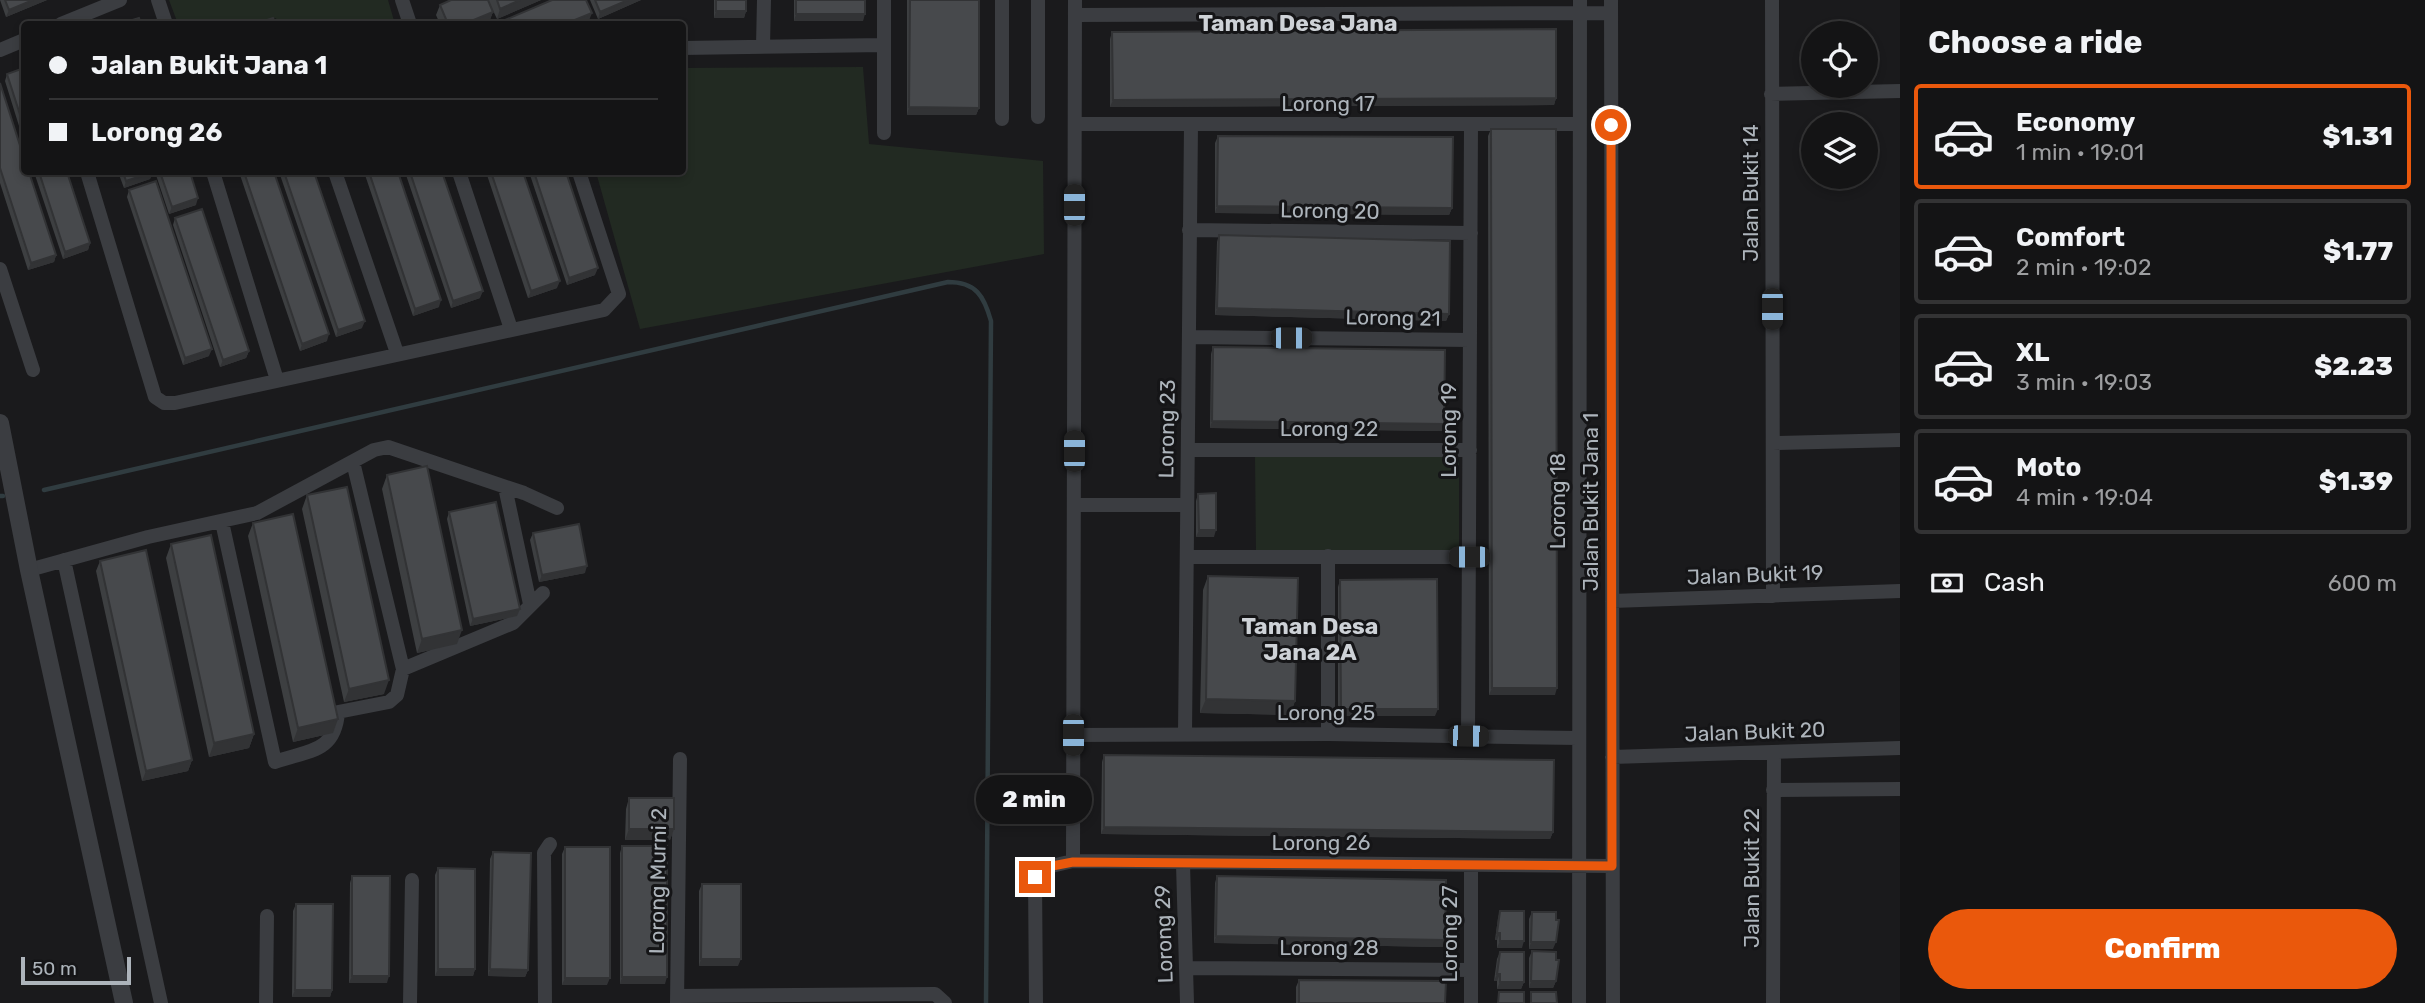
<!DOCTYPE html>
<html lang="en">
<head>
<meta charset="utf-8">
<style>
  body { margin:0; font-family:Rubik,sans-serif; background:#1d1d1e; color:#f1f3f6; height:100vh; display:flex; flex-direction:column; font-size:26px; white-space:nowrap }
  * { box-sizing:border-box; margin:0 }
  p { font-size:23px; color:#9d9ea0 }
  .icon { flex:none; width:38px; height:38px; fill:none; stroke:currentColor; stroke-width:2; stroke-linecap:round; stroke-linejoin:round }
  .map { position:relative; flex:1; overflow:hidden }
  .side { display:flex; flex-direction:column; background:#141415; width:525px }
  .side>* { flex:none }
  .top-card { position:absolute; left:21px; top:21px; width:665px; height:154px; border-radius:7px; box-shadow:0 4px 10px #0003,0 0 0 2px #333334; display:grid; align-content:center; height:154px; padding:0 28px; background:#141415 }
  .fabs { position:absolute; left:1801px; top:21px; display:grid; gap:14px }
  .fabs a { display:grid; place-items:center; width:77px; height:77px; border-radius:50%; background:#141415; box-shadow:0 4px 10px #0003,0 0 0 2px #333334; font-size:35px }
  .scale { position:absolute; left:21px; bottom:18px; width:110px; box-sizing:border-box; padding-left:7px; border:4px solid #adb4bb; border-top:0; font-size:19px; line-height:24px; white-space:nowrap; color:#adb4bb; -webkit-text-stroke:5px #151517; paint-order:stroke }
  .end { position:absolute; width:32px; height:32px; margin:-16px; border:9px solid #ea580c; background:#fff; box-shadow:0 0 0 4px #fff }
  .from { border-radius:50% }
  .bubble { position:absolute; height:49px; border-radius:24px; background:#141415; box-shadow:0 4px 10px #0003,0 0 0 2px #333334; font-size:23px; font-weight:800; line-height:49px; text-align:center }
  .car { position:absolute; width:21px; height:42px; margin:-21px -10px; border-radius:9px; box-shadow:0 0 5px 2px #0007; background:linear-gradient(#222 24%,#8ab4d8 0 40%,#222 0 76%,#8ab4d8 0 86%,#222 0) }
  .top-card b { display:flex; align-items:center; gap:24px; height:66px; font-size:26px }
  .top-card b+b { border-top:2px solid #333334 }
  .top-card i { width:18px; height:18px; background:#f1f3f6 }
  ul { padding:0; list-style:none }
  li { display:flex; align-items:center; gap:21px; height:105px; margin:0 14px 10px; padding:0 14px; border:4px solid #333334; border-radius:7px }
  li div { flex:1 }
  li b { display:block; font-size:26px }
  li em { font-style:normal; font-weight:800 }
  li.selected { border-color:#ea580c }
  li>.icon { width:63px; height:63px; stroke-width:1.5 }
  h2 { padding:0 28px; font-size:32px; line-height:84px }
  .pay { display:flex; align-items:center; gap:18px; height:77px; padding:0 28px; font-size:26px }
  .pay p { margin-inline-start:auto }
  .primary-button { display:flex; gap:14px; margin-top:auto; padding:14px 28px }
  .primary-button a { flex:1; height:80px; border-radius:42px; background:#ea580c; color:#fff; font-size:28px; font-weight:800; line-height:80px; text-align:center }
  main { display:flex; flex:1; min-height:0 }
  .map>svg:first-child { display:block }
</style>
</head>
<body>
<main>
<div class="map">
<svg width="1900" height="1003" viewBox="0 0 1900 1003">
  <rect width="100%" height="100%" fill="#1a1a1c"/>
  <path fill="#222a22" d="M169 0H388L395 24H278L276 18 257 24H178Z
    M863 67 869 144 1043 161 1044 254 640 329 596 172H682L683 68Z
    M1459 456V550L1256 551 1255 457Z"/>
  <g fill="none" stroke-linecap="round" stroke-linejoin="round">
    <path stroke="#303c40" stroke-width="4.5" d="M44 490 948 282C976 282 984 296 991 321L986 1003
      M0 496H3"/>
    <path stroke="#3b3d41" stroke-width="14" d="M158 0 166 24
      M402 0 410 24
      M884 0V133
      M1002 0V119
      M1038 0V117
      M1611 0 1613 1003
      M1772 0 1773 596
      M1075 15 1611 13
      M61 24 120 0
      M763 46 764 0
      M682 48 884 45
      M0 50 24 40
      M1771 94 1900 91
      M1075 124H1580
      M87 172 155 397 164 403H175L604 310 619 294 579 172
      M213 172 277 380
      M335 172 397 353
      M459 172 511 329
      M1189 230 1471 233
      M0 269 33 370
      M1189 337 1470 340
      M1773 443 1900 440
      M1188 450H1470
      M353 462 403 669
      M505 487 530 604
      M1074 505H1187
      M222 522 275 762C309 750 335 753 338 712L389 702 397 695 403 669 513 623 543 593
      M1328 556V734
      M1187 557H1469
      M64 560 161 1003
      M29 570 148 537 257 513 374 450 388 447 524 493 557 508
      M1612 601 1900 591
      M1185 734 1191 125
      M1073 735 1328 734 1578 738
      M1468 736 1471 125
      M1612 757 1900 748
      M1773 790 1900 789
      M1073 861 1075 0
      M1183 864 1187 1003
      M1471 865V1003
      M1187 968 1471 970
      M677 996 935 994 945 1003
      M266 1003 267 916
      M410 1003 412 880
      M545 1003 544 853 550 844
      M677 1003 680 759
      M1036 1003 1035 877 1047 867 1073 861 1612 866
      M1579 1003 1580 0
      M1773 1003 1774 752"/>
    <path stroke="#3b3d41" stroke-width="18" d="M0 423 29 570 124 1003"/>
  </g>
  <path fill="#3d3f41" d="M0 0H47L6 17Z
    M488 0H541L497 19Z
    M590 0H641L598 19Z
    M714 0H746V11L744 18H714Z
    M794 0H865L863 21H794Z
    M907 0H979V108L976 115H907Z
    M440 5 493 12 489 22 484 24H440L436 15Z
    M1112 32 1556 98 1554 105 1110 107V39Z
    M24 68V142L5 81 7 74Z
    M0 83 56 255 54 262 28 270 0 183Z
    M1491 129 1555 695H1489L1488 136Z
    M1218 136 1452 208 1449 215 1215 213V143Z
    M34 172H67L90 243 88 250 63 259Z
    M118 172H153L150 179 124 188Z
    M155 172H190L196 205 169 214Z
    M239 172H274L327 341 300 351Z
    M279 172H314L362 328 336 337Z
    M364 172H398L439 307 413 316Z
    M405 172H442L480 298 451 308Z
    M486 172H523L557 288 528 298Z
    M529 172H566L595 275 567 285Z
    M129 190 209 356 183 365 127 197Z
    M175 218 249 351 246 358 220 367 173 225Z
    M1219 235 1449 314 1446 321 1215 315 1217 242Z
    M1213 347 1442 431 1210 428 1211 354Z
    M387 475 457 644 417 653 382 489Z
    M1198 494 1214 537H1196V501Z
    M307 495 384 694 344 702 302 509Z
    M449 512 520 609 517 616 470 626 447 519Z
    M253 523 338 719 333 733 293 742 248 536Z
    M533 533 585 573 539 582 530 540Z
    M171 544 254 734 249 748 209 757 166 558Z
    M100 561 192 760 188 771 142 781 96 571Z
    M1208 576 1295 701 1290 715 1200 713 1203 590Z
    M1340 580 1435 716H1338V587Z
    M1104 755 1553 832 1550 839 1101 834 1102 762Z
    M629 798 674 829 670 840H625L626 809Z
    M622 846 665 984H620V853Z
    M565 847 607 985H562V854Z
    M493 852 528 970 525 977 488 976 490 859Z
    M438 868 475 969 473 976H435V875Z
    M352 876 387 983H349L350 883Z
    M1217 876 1443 947 1214 943 1215 883Z
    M702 884 738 966H699V891Z
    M296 904 332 990 330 997H292L293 911Z
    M1500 911 1522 948H1497V940H1495L1498 918Z
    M1532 912 1553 949H1529V919Z
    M1532 951 1556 981 1553 988H1529V958Z
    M1500 952 1524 982 1521 989H1497V981H1494L1497 959Z
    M1299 980 1445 1003H1296V987Z"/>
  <path fill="#323335" d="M33 0H47L6 17 9 10Z
    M520 0H541L497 19 500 9Z
    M628 0H641L598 19 600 12Z
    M716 11H746L744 18H714Z
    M493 12 489 22 484 24H464Z
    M592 13 588 23 585 24H565Z
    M796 14H865L863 21H794Z
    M1556 98 1554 105 1110 107 1113 100Z
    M909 107 979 108 976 115H907Z
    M153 172 150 179 124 188 126 181Z
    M198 198 196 205 169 214 172 207Z
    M1217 206 1452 208 1449 215 1215 213Z
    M90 243 88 250 63 259 65 252Z
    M56 255 54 262 28 270 31 263Z
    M598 268 595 275 567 285 569 278Z
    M560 281 557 288 528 298 531 291Z
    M483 291 480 298 451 308 453 301Z
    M441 300 439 307 413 316 415 309Z
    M1217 308 1449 314 1446 321 1215 315Z
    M365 321 362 328 336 337 338 330Z
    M329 334 327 341 300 351 302 344Z
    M212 349 209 356 183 365 185 358Z
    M249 351 246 358 220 367 223 360Z
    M1212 421 1444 424 1442 431 1210 428Z
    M1199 530H1216L1214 537H1196Z
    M587 566 585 573 539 582 542 575Z
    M520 609 517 616 470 626 473 619Z
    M462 630 457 644 417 653 422 639Z
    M389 680 384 694 344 702 349 689Z
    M1492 688H1557L1555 695H1489Z
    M1206 699 1295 701 1290 715 1200 713Z
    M1341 709H1438L1435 716H1338Z
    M338 719 333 733 293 742 298 728Z
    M254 734 249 748 209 757 214 743Z
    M192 760 188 771 142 781 146 771Z
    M1104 827 1553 832 1550 839 1101 834Z
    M629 829H674L670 840H625Z
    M1497 933H1500L1497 940H1495Z
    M1216 936 1445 940 1443 947 1214 943Z
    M1500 941H1524L1522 948H1497Z
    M1531 942H1556L1553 949H1529Z
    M701 959H741L738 966H699Z
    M438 969H475L473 976H435Z
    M490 969 528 970 525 977 488 976Z
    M1497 974H1500L1497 981H1494Z
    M352 976H389L387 983H349Z
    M622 977H667L665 984H620Z
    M565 978H610L607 985H562Z
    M1531 981H1556L1553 988H1529Z
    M1500 982H1524L1521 989H1497Z
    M295 990H332L330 997H292Z"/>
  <path fill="#47494c" stroke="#323335" stroke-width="2" d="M5 0H33L9 10Z
    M451 0H488L493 12 464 24H448L440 5Z
    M497 0H520L500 9Z
    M552 0H586L592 13 565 24H507L505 20Z
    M595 0H628L600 12Z
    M716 0H746V11H716Z
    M796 0H865V14H796Z
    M910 0H979V108L909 107Z
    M139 18 141 24H119Z
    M273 18 275 24H255Z
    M1556 29V98L1113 100 1112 32Z
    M24 68V127L7 74Z
    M0 83 24 158V172H29L56 255 31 263 0 168Z
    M1491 129H1556L1557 688H1492Z
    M1218 136 1453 137 1452 208 1217 206Z
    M39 172H67L90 243 65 252Z
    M123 172H153L126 181Z
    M160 172H190L198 198 172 207Z
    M244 172H274L329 334 302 344Z
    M284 172H314L365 321 338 330Z
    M369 172H398L441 300 415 309Z
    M410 172H442L483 291 453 301Z
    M491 172H523L560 281 531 291Z
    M534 172H566L598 268 569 278Z
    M156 181 212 349 185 358 129 190Z
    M202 209 249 351 223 360 175 218Z
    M1219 235 1450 241 1449 314 1217 308Z
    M1213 347 1445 350 1444 424 1212 421Z
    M427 466 462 630 422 639 387 475Z
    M347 487 389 680 349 689 307 495Z
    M1216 493V530H1199L1198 494Z
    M496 502 520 609 473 619 449 512Z
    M293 514 338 719 298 728 253 523Z
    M579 524 587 566 542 575 533 533Z
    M211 535 254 734 214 743 171 544Z
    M146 550 192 760 146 771 100 561Z
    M1208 576 1298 578 1295 701 1206 699Z
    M1437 579 1438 709H1341L1340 580Z
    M1104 755 1554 760 1553 832 1104 827Z
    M629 798H674V829H629Z
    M622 846H667V977H622Z
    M565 847H610V978H565Z
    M493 852 531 853 528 970 490 969Z
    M438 868 475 869V969H438Z
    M352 876H390L389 976H352Z
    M1217 876 1446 880 1445 940 1216 936Z
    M702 884H741V959H701Z
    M296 904H333L332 990H295Z
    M1500 911H1524V941H1500V933H1497Z
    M1532 912H1556V920H1559L1556 942H1531Z
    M1532 951 1556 952V960H1559L1556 981H1531Z
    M1500 952H1524V982H1500V974H1497Z
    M1299 980 1446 981 1445 1003H1299Z
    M1499 992H1524V1003H1498Z
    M1531 992H1556L1557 1003H1531Z"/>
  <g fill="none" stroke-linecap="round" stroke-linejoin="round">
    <path stroke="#ea580c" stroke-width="9" d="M1035 877 1047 867 1073 862 1612 866 1611 125"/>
  </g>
  <g text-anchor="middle" stroke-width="6" stroke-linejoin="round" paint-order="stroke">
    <g font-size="21" fill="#adb4bb" stroke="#151517">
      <text x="1328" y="111">Lorong 17</text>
      <text transform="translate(1751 193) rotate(-90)" y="7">Jalan Bukit 14</text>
      <text transform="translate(1330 211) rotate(1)" y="7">Lorong 20</text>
      <text transform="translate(1393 318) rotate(1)" y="7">Lorong 21</text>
      <text transform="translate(1167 429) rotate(-89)" y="7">Lorong 23</text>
      <text x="1329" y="436">Lorong 22</text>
      <text transform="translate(1449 430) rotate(-90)" y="7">Lorong 19</text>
      <text transform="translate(1558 501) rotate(-90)" y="7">Lorong 18</text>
      <text transform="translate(1591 502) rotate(-90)" y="7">Jalan Bukit Jana 1</text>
      <text transform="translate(1755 575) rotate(-2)" y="7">Jalan Bukit 19</text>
      <text x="1326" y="720">Lorong 25</text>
      <text transform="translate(1755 732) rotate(-2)" y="7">Jalan Bukit 20</text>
      <text x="1321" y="850">Lorong 26</text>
      <text transform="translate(1752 878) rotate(-90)" y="7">Jalan Bukit 22</text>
      <text transform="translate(658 881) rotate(-89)" y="7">Lorong Murni 2</text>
      <text transform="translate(1164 934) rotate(-92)" y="7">Lorong 29</text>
      <text transform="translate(1450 934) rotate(-90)" y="7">Lorong 27</text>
      <text x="1329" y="955">Lorong 28</text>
    </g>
    <g font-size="23" font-weight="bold" fill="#ced2d7" stroke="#151517">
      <text x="1298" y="31">Taman Desa Jana</text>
      <text x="1310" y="634">Taman Desa<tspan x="1310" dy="26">Jana 2A</tspan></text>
    </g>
  </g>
</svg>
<div class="fabs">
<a><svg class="icon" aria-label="locate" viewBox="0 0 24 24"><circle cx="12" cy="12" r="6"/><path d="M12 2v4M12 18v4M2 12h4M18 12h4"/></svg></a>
<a><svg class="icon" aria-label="layers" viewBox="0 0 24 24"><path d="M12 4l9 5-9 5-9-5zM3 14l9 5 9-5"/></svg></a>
</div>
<div class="scale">50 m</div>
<i class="end from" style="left:1611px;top:125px"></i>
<i class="end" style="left:1035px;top:877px"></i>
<div class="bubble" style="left:976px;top:775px;width:116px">2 min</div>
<i class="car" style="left:1074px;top:205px;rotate:0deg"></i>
<i class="car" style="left:1772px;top:309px;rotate:180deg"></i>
<i class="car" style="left:1291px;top:338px;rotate:90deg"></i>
<i class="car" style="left:1074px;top:451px;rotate:0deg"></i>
<i class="car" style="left:1469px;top:557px;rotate:270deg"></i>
<i class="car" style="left:1073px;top:735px;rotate:180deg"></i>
<i class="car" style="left:1468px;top:736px;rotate:91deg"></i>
<div class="top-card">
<b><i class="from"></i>Jalan Bukit Jana 1</b>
<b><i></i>Lorong 26</b>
</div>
</div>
<section class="side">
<h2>Choose a ride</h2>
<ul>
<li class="selected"><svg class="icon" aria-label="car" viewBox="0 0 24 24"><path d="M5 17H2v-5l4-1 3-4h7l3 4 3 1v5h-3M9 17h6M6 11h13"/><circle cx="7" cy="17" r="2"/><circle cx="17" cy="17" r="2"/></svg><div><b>Economy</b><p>1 min · 19:01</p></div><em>$1.31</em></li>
<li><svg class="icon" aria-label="car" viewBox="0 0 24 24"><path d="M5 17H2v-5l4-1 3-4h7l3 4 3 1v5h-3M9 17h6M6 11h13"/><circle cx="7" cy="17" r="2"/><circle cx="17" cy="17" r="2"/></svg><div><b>Comfort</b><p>2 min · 19:02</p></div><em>$1.77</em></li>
<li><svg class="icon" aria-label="car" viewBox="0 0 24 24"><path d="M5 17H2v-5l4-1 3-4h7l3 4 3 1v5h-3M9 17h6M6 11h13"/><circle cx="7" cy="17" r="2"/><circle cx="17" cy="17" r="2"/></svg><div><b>XL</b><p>3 min · 19:03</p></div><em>$2.23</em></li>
<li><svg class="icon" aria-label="car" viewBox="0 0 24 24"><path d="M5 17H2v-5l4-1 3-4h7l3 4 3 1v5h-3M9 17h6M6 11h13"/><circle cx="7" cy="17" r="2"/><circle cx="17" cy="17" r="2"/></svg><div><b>Moto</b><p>4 min · 19:04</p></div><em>$1.39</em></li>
</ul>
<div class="pay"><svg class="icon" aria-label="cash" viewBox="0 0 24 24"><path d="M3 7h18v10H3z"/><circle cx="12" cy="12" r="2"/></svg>Cash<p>600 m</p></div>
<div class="primary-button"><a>Confirm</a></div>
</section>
</main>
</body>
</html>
